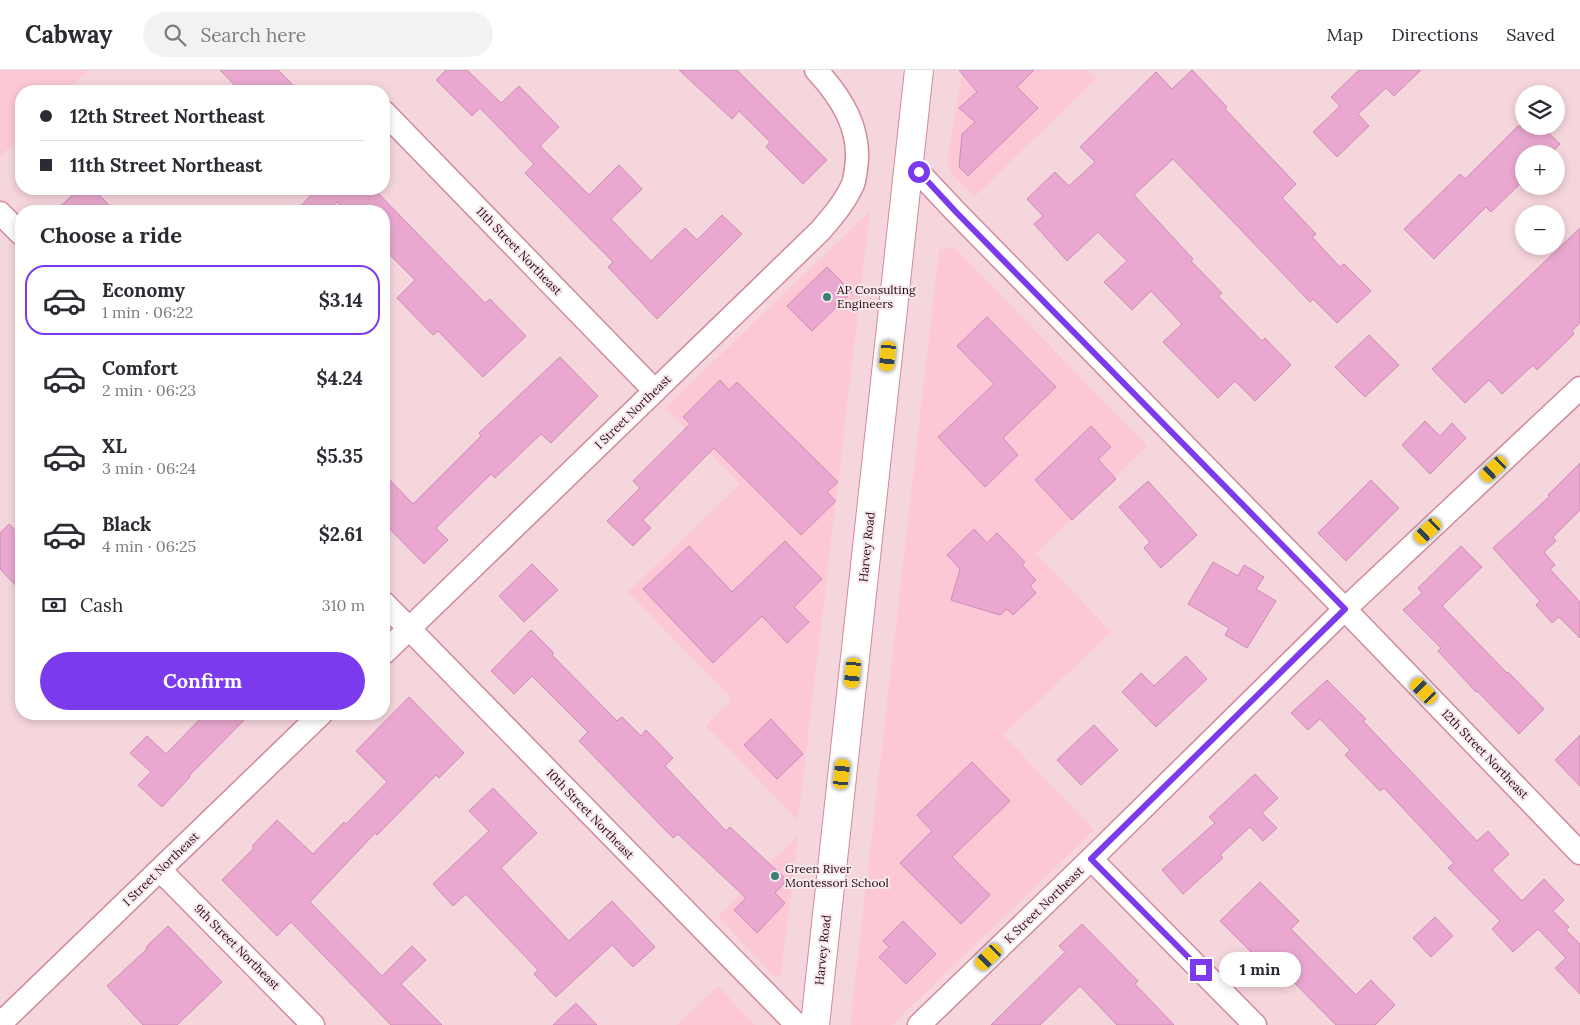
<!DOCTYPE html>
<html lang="en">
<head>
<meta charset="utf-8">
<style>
  body { margin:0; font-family:Lora,serif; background:#f2f2f3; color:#2b2b33; height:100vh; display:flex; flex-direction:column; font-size:19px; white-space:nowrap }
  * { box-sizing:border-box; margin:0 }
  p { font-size:16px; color:#7c7c81 }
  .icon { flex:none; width:28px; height:28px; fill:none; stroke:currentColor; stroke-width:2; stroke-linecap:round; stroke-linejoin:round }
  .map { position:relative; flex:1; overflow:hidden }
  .details { position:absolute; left:15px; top:135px; width:375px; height:515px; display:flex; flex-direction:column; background:#fff; border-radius:20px; box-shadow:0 2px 8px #0003 }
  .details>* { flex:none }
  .banner { position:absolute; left:15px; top:15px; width:375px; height:110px; border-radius:20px; box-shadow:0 2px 8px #0003; display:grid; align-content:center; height:110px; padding:0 25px; background:#fff }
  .tools { position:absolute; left:1515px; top:15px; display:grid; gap:10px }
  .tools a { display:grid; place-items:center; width:50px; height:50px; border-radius:50%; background:#fff; box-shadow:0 2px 8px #0003; font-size:25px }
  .end { position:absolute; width:22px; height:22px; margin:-11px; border:6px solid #7c3aed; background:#fff; box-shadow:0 0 0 2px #fff }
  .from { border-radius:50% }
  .bubble { position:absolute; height:35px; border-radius:18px; background:#fff; box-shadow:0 2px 8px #0003; font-size:16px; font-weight:700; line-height:35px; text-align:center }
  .car { position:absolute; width:15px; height:30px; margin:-15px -8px; border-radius:6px; box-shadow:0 0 4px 1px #0007; background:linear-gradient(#f5c518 24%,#345 0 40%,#f5c518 0 76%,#345 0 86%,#f5c518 0) }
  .banner b { display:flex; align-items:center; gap:18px; height:48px; font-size:19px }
  .banner b+b { border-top:1px solid #e1e1e2 }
  .banner i { width:12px; height:12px; background:#2b2b33 }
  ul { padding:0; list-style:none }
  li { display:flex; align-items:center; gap:15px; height:70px; margin:0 10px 8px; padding:0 15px; border:2px solid transparent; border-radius:20px }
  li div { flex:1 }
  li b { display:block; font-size:19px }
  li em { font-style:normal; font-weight:700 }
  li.selected { border-color:#7c3aed }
  li>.icon { width:45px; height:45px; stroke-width:1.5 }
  h2 { padding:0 25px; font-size:22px; line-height:60px }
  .pay { display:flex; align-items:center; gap:12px; height:55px; padding:0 25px; font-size:19px }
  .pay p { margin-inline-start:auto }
  .action { display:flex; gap:10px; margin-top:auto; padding:10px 25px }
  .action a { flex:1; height:58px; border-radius:30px; background:#7c3aed; color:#fff; font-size:20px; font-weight:700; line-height:58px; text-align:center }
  header { display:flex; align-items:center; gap:30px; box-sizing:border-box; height:70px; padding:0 25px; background:#fff; border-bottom:1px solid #e1e1e2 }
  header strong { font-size:24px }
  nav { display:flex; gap:28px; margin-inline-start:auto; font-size:18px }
  .search { width:350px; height:45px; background:#f2f2f3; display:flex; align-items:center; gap:12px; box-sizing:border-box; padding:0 18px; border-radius:28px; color:#7c7c81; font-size:19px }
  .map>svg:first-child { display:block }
</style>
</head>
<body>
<header>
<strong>Cabway</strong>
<div class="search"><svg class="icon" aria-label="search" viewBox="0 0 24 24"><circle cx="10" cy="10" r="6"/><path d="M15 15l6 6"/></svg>Search here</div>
<nav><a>Map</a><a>Directions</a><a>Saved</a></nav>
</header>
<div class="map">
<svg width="1580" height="955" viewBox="0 0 1580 955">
  <rect width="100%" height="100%" fill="#f6d6dd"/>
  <path fill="#fcc8d5" d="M0 0H89L68 21H21V66L0 87Z
    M963 0H1087L1096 9 974 127 952 104 947 92Z
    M870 141 836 431 798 750 706 656 732 629 628 522 740 414 665 338Z
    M953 176 1147 376 1036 483 1111 562 1003 665 1094 760 892 955H850L939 181Z
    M798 765 781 905 778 906 773 905 718 847Z
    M718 916 755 955H677Z"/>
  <path fill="#eaa8d0" stroke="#cc8cb3" d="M220 0H278L299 21H240Z
    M446 0H467L501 33 519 16 559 57 540 76 589 125 619 95 642 119 611 149 651 191 685 158 697 170 722 145 742 164 657 249 608 197 613 192 525 103 534 94 480 38 472 46 436 10Z
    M679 0H737L827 90 803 114 766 77 770 72 739 41 732 49Z
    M959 0H1034L1017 17 1038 38 968 106 959 97 962 64 975 52 959 38 977 22Z
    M1192 0 1227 37 1225 39 1296 114 1282 128 1316 164 1312 167 1340 197 1344 194 1371 221 1337 253 1313 229 1310 232 1173 89 1134 125 1193 189 1191 191 1222 223 1218 226 1262 271 1265 268 1291 295 1255 331 1235 311 1218 328 1163 272 1182 254 1151 221 1132 240 1104 212 1127 191 1098 162 1067 191 1034 154 1043 146 1027 129 1055 102 1069 116 1095 92 1080 77 1156 2 1172 19Z
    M1359 0H1421L1394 26 1386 18 1358 44 1369 56 1337 87 1313 62 1340 36 1331 27Z
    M1518 56H1541L1560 74 1550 84H1524V110L1491 142 1486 137 1434 189 1404 159 1460 104 1465 109Z
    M79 119H93L115 141H55Z
    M317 119H374L485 233 490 229 526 266 483 307 438 261 433 265 397 228 415 210 384 179V141H347L337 132 329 141H296Z
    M1580 158V253L1572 261 1574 264 1537 300 1533 295 1502 324 1489 310 1465 333 1432 299Z
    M827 197 852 222 812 261 787 236Z
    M987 247 1056 317 1003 368 1018 385 985 417 938 367 994 314 957 276Z
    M1369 265 1399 295 1365 327 1335 297Z
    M560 287 598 326 551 373 541 364 495 408 491 404 436 458 448 470 424 494 384 453V404L413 434 481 366 479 363Z
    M720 310 729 320 737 312 838 412 827 422 836 431 801 465 714 378 643 450 651 458 633 476 607 451 640 418 633 411 690 354 683 347Z
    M1425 351 1440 366 1452 353 1466 368 1430 404 1402 375Z
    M1091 356 1111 377 1098 389 1116 409 1072 450 1035 410Z
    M1580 393V440L1553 467 1556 471 1544 482 1555 495 1550 499 1580 532V568L1559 547 1552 553 1536 535 1540 531 1493 478 1550 426 1548 425Z
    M1371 410 1399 438 1346 491 1318 463Z
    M1148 411 1197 465 1161 498 1144 478 1150 472 1119 437Z
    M9 454 21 467V521L0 499V463Z
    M974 459 987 473 997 463 1025 492 1022 495 1036 510 1030 516 1036 523 1013 545 1007 539 1000 545 951 530 960 499 947 485Z
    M785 471 822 509 794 537 809 552 787 573 762 546 713 593 643 519 689 476 732 522Z
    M1461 476 1482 497 1442 536 1507 603 1508 602 1544 639 1519 664 1477 621 1476 622 1438 581 1441 578 1403 540 1422 523 1418 518Z
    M1213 492 1238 506 1244 495 1264 507 1256 519 1276 531 1247 578 1225 565 1229 558 1188 534Z
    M532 494 558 520 524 552 499 526Z
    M531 560 554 583 552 585 617 651 622 647 641 666 646 660 673 688 665 696 726 761 730 757 787 810 775 823 785 833 757 863 734 840 746 828 678 764 673 768 579 671 588 662 532 606 514 624 491 601Z
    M1186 586 1207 609 1156 657 1122 622 1141 603 1154 616Z
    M1327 610 1366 649 1363 651 1477 771 1488 761 1509 784 1492 800 1522 831 1544 809 1564 830 1553 841 1569 857 1566 860 1580 874V924L1555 898 1566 888 1538 859 1513 882 1492 859 1500 851 1448 798 1454 793 1384 718 1380 721 1345 685 1350 680 1320 649 1308 660 1291 643Z
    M409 627 464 683 439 708 436 705 377 765 375 763 310 832 382 906 412 876 426 890 401 914 442 955H391L291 852 277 866 222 810 254 778 252 776 277 750 313 784 344 752 346 754 387 712 356 681Z
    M205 644H250L189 706 190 707 162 737 138 715 151 702 130 683 147 666 166 684Z
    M771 649 803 684 777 709 744 675Z
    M1094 655 1118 680 1081 715 1057 690Z
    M1580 665V716L1555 690Z
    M972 692 1010 731 952 787 990 825 961 854 900 793 932 761 917 745Z
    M1255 704 1278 728 1262 743 1277 758 1263 771 1250 757 1220 785 1223 788 1183 824 1162 800 1215 753 1209 747Z
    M493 718 537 763 501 798 569 871 612 831 655 877 633 897 612 875 556 927 534 904 538 900 466 824 453 836 433 814 489 761 469 741Z
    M1260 812 1299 851 1291 859 1356 925 1371 910 1395 935 1375 955H1336L1266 884 1259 890 1220 851Z
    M1435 847 1453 866 1431 887 1413 868Z
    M903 851 936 884 906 914 879 887 889 877 883 871Z
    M1082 854 1138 911 1135 914 1174 955H1117L1080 916 1040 955H991L1065 882 1059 876Z
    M168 856 222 912 177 955H143L107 916 147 879 146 877Z
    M576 933 597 955H553Z"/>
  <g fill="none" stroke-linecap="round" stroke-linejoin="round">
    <g stroke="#d2899c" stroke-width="25">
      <path id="street" d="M384 42 655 321
        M908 91 956 142 1334 528 1580 783
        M0 143 21 164
        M384 533 797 955
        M384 583 820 161C833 146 845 132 853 114 855 109 855 104 856 99 862 60 842 28 816 0
        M1091 789 1255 955
        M160 800 313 955
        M0 954 321 644
        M919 955 1091 789 1345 539 1580 318"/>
    </g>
    <g stroke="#d2899c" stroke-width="30">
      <path id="secondary" d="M815 955 919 0"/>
    </g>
    <use href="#street" stroke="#fff" stroke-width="22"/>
    <use href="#secondary" stroke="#fff" stroke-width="28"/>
  </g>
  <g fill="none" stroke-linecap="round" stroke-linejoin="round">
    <path stroke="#7c3aed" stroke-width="6" d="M919 102 956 142 1345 539 1091 789 1201 900"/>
  </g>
  <g fill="#3b8075" stroke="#f8e8eb" stroke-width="2">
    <circle cx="827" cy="227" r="5"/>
    <circle cx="775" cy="806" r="5"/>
  </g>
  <g text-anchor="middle" stroke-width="4" stroke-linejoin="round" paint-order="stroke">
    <g font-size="12" fill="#260b14" stroke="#f8e8eb">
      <text transform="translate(519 181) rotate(46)" y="4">11th Street Northeast</text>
      <text transform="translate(633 342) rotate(-44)" y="4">I Street Northeast</text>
      <text transform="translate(867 477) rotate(-84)" y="4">Harvey Road</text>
      <text transform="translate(1485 684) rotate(46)" y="4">12th Street Northeast</text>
      <text transform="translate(590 744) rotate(46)" y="4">10th Street Northeast</text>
      <text transform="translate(161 799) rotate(-44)" y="4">I Street Northeast</text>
      <text transform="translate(1044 835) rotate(-44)" y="4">K Street Northeast</text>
      <text transform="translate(237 877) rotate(45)" y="4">9th Street Northeast</text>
      <text transform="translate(823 880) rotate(-84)" y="4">Harvey Road</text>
    </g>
    <g font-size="12" fill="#260b14" stroke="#f8e8eb" text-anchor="start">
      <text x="837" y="224">AP Consulting<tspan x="837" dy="14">Engineers</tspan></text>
      <text x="785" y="803">Green River<tspan x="785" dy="14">Montessori School</tspan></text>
    </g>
  </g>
</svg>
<div class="tools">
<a><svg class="icon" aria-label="layers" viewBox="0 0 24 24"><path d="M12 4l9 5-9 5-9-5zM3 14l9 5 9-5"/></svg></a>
<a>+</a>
<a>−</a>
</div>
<i class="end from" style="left:919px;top:102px"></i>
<i class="end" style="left:1201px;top:900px"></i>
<div class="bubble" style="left:1219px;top:882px;width:82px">1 min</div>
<i class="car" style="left:888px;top:286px;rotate:186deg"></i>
<i class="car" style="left:1494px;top:399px;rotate:227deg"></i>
<i class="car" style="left:1428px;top:461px;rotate:227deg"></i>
<i class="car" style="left:853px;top:603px;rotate:186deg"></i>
<i class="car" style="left:1424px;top:621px;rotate:316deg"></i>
<i class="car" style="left:842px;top:704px;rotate:6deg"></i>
<i class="car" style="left:989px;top:887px;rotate:226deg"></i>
<div class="banner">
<b><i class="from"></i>12th Street Northeast</b>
<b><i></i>11th Street Northeast</b>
</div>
<section class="details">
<h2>Choose a ride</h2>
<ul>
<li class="selected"><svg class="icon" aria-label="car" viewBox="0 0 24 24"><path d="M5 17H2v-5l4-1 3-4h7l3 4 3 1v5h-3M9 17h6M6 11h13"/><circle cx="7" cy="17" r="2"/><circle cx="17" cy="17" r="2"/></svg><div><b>Economy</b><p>1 min · 06:22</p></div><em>$3.14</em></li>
<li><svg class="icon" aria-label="car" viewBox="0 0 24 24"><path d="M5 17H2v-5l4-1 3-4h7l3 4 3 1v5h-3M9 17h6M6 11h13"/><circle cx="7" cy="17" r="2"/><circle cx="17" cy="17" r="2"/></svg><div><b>Comfort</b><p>2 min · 06:23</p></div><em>$4.24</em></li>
<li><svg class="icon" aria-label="car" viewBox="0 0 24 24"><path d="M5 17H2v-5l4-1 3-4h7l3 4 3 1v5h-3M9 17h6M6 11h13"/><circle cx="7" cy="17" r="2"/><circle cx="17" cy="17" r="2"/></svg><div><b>XL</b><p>3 min · 06:24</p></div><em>$5.35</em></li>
<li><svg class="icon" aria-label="car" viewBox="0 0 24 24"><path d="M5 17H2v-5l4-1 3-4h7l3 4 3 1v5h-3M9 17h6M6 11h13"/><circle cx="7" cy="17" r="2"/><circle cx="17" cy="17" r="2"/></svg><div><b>Black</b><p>4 min · 06:25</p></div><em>$2.61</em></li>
</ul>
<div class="pay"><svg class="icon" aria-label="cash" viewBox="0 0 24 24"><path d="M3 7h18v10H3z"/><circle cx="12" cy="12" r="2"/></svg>Cash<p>310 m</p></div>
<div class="action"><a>Confirm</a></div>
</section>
</div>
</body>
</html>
